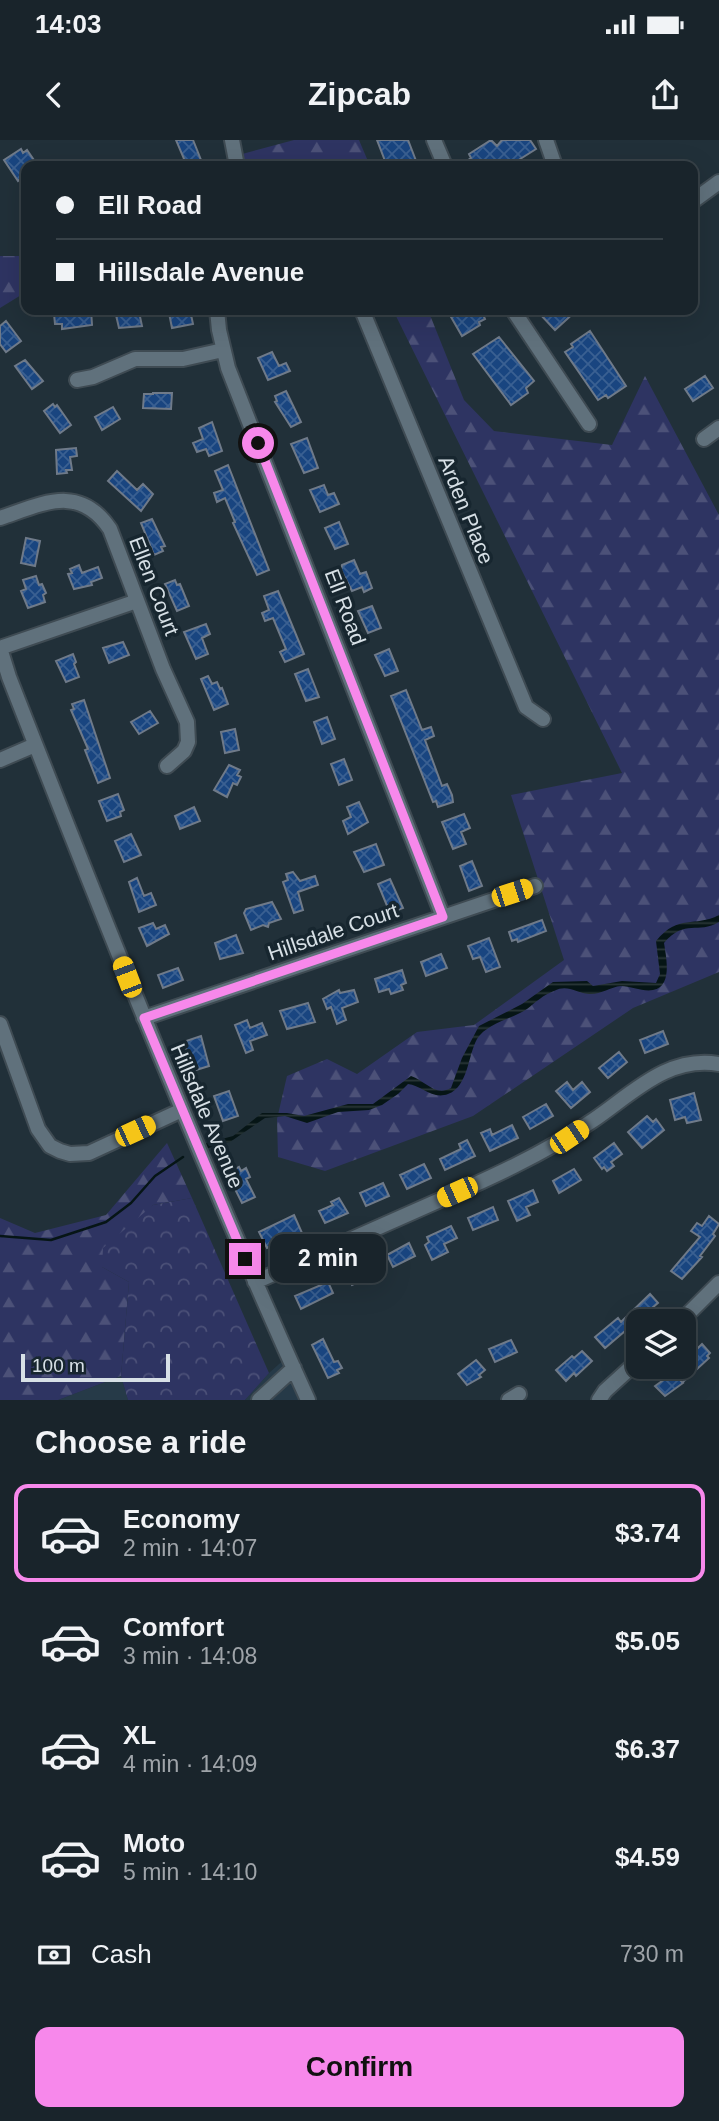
<!DOCTYPE html>
<html lang="en">
<head>
<meta charset="utf-8">
<style>
  body { margin:0; font-family:Arial,sans-serif; background:#263037; color:#f1f3f6; height:100vh; display:flex; flex-direction:column; font-size:26px; white-space:nowrap }
  * { box-sizing:border-box; margin:0 }
  p { font-size:23px; color:#9fa4a9 }
  .icon { flex:none; width:38px; height:38px; fill:none; stroke:currentColor; stroke-width:2; stroke-linecap:round; stroke-linejoin:round }
  .map { position:relative; height:1260px; overflow:hidden }
  .side { display:flex; flex-direction:column; background:#19242b; flex:1 }
  .side>* { flex:none }
  .guide { position:absolute; left:21px; top:21px; width:677px; height:154px; border-radius:14px; box-shadow:0 7px 28px #0002,0 0 0 2px #374147; display:grid; align-content:center; height:154px; padding:0 35px; background:#19242b }
  .controls { position:absolute; left:626px; top:1169px; display:grid; gap:14px }
  .controls a { display:grid; place-items:center; width:70px; height:70px; border-radius:14px; background:#19242b; box-shadow:0 7px 28px #0002,0 0 0 2px #374147; font-size:35px }
  .scale { position:absolute; left:21px; bottom:18px; width:149px; box-sizing:border-box; padding-left:7px; border:4px solid #d7e0e6; border-top:0; font-size:19px; line-height:24px; white-space:nowrap; color:#d7e0e6; -webkit-text-stroke:5px #17262f; paint-order:stroke }
  .end { position:absolute; width:32px; height:32px; margin:-16px; border:9px solid #f788eb; background:#111; box-shadow:0 0 0 4px #111 }
  .from { border-radius:50% }
  .bubble { position:absolute; height:49px; border-radius:14px; background:#19242b; box-shadow:0 7px 28px #0002,0 0 0 2px #374147; font-size:23px; font-weight:800; line-height:49px; text-align:center }
  .car { position:absolute; width:21px; height:42px; margin:-21px -10px; border-radius:9px; box-shadow:0 0 5px 2px #0007; background:linear-gradient(#f5c518 24%,#345 0 40%,#f5c518 0 76%,#345 0 86%,#f5c518 0) }
  .guide b { display:flex; align-items:center; gap:24px; height:66px; font-size:26px }
  .guide b+b { border-top:2px solid #374147 }
  .guide i { width:18px; height:18px; background:#f1f3f6 }
  ul { padding:0; list-style:none }
  li { display:flex; align-items:center; gap:21px; height:98px; margin:0 14px 10px; padding:0 21px; border:4px solid transparent; border-radius:14px }
  li div { flex:1 }
  li b { display:block; font-size:26px }
  li em { font-style:normal; font-weight:800 }
  li.on { border-color:#f788eb }
  li>.icon { width:63px; height:63px; stroke-width:1.5 }
  h2 { padding:0 35px; font-size:32px; line-height:84px }
  .pay { display:flex; align-items:center; gap:18px; height:77px; padding:0 35px; font-size:26px }
  .pay p { margin-inline-start:auto }
  .action { display:flex; gap:14px; margin-top:auto; padding:14px 35px }
  .action a { flex:1; height:80px; border-radius:14px; background:#f788eb; color:#111; font-size:28px; font-weight:800; line-height:80px; text-align:center }
  .status { display:flex; justify-content:space-between; align-items:center; height:49px; padding:0 35px; background:#19242b; direction:ltr }
  .status svg { height:19px; fill:currentColor }
  header { display:flex; justify-content:space-between; align-items:center; height:91px; padding:0 35px; background:#19242b; font-size:32px; font-weight:800 }
  .map>svg:first-child { display:block }
</style>
</head>
<body>
<div class="status"><b>14:03</b><svg viewBox="0 0 49 12"><path d="M0 12V9h3v3zM5 12V6h3v6zM10 12V3h3v9zM15 12V0h3v12zM26 1h20v11H26zM47 4h2v5h-2z"/></svg></div>
<header><svg class="icon" aria-label="back" viewBox="0 0 24 24"><path d="M15 5l-7 7 7 7"/></svg>Zipcab<svg class="icon" aria-label="share" viewBox="0 0 24 24"><path d="M12 15V3M7 8l5-5 5 5M5 13v7h14v-7"/></svg></header>
<div class="map">
<svg width="719" height="1260" viewBox="0 0 719 1260">
  <defs>
    <pattern id="forest-firs" width="22" height="20" patternUnits="userSpaceOnUse" patternTransform="scale(1.75)"><rect width="22" height="20" fill="#2e3462"/><path d="M5 1l3.5 6h-7zM16 11l3.5 6h-7z" fill="#4c5178"/></pattern>
    <pattern id="park-crowns" width="20" height="18" patternUnits="userSpaceOnUse" patternTransform="scale(1.75)"><rect width="20" height="18" fill="#2e3462"/><path d="M2 6a3 3 0 1 1 6 0M12 15a3 3 0 1 1 6 0" fill="none" stroke="#4c5178"/></pattern>
    <pattern id="water-rules" width="6" height="5" patternUnits="userSpaceOnUse" patternTransform="scale(1.75)"><rect width="6" height="5" fill="#061516"/><path d="M0 2.5h6" fill="none" stroke="#2a3738"/></pattern>
    <pattern id="building-cross-hatch" width="8" height="8" patternUnits="userSpaceOnUse" patternTransform="scale(1.75)"><rect width="8" height="8" fill="#194580"/><path d="M0 0l8 8M0 8l8-8" fill="none" stroke="#3a6092"/></pattern>
  </defs>
  <rect width="100%" height="100%" fill="#213039"/>
  <path fill="#263a48" d="M288 1216 308 1260H245L269 1233Z
    M121 1236 128 1260H58Z"/>
  <path fill="url(#forest-firs)" d="M294 0H359L370 26H212L235 16Z
    M0 116H26V152L0 168Z
    M393 170H428L464 260 494 291 612 305 645 236 719 375V832L633 868 473 976 325 1031 278 1017 277 979 287 936 327 919 357 934 417 892 474 885 564 820 511 655 622 633Z
    M167 1003 192 1058 153 1065 102 1127 129 1142 121 1236 58 1260H0V1078L35 1093 106 1075Z"/>
  <path fill="url(#park-crowns)" d="M192 1058 269 1233 245 1260H128L121 1236 129 1142 102 1127 103 1108 153 1065Z"/>
  <path fill="url(#water-rules)" d="M719 775V782C698 795 685 778 664 803 666 816 673 847 653 850 643 852 631 846 621 846 610 847 600 855 589 854 575 853 568 844 554 851 543 855 536 862 527 869 512 879 487 883 477 899 468 915 468 947 448 954 432 960 421 945 408 944L398 954 382 965 369 970 338 972 307 983 285 976 265 978 230 1002 205 1009 203 1004 233 996 262 973H287L304 976 348 964H373L411 936C426 941 435 957 451 948L462 918 479 886 522 864 553 842 587 841 593 846 622 841 656 843 660 834 656 801C679 773 694 788 719 775Z"/>
  <g fill="none" stroke-linecap="round" stroke-linejoin="round">
    <path stroke="#061516" stroke-width="2.5" d="M0 1096 51 1100 106 1082 131 1063 155 1036 183 1017"/>
  </g>
  <path fill="url(#building-cross-hatch)" stroke="#6f7a89" stroke-width="2" d="M176 0H193L201 20 187 26Z
    M377 0H408L418 26H387Z
    M491 0 497 6 502 0H530L536 9 509 26H471L468 20 471 18 469 14Z
    M21 9 23 13 27 10 38 26H26V32L23 34 24 36 18 41 4 20Z
    M79 170H91L92 185 62 189V184H55L54 174 80 172Z
    M184 170H190L193 184 172 188 169 173Z
    M447 170H481L485 179 479 182 480 185 462 196Z
    M545 170H577L555 190 540 174Z
    M139 172 142 186 119 188 116 175Z
    M6 181 21 201 6 212 0 204V186Z
    M590 191 626 246 608 258 606 255 598 260 565 212 573 207 571 204Z
    M499 197 534 241 526 248 528 253 511 265 473 214Z
    M272 212 279 226 286 223 290 231 268 240 258 218Z
    M25 220 43 241 32 249 15 226Z
    M705 236 713 248 693 261 685 249Z
    M286 251 301 282 291 287 275 262 277 261 275 256Z
    M153 253H172L171 269 143 268 144 254H153Z
    M53 264 55 267 57 265 71 285 60 293 44 271Z
    M113 267 120 279 102 290 95 277Z
    M212 282 222 311 209 316 206 309 197 312 193 303 203 299 199 288Z
    M307 298 318 328 304 333 291 304Z
    M76 308 77 316 70 317 72 330H66L67 333 57 334 56 310Z
    M228 325 269 430 257 435 233 383 235 382 225 358 217 362 214 353 223 350 215 331Z
    M117 331 137 350 143 344 153 354 141 371 108 341Z
    M324 345 328 355 334 353 339 364 320 372 310 350Z
    M152 379 165 406 161 407 163 411 154 415 141 383Z
    M339 382 348 404 335 409 325 388Z
    M26 398 40 401 35 426 21 423Z
    M354 420 360 434 366 432 372 448 364 452 362 447 352 451 341 430 342 425Z
    M79 425 82 433 98 427 102 438 91 442 92 445 74 449 68 434 72 433 70 429Z
    M36 436 39 445 42 444 46 453 43 455 45 462 28 468 21 451 26 449 23 440Z
    M175 440 177 445 180 444 189 466 177 471 165 444Z
    M278 451 304 514 285 522 280 512 286 509 273 478 265 481 262 473 269 470 264 456Z
    M372 466 381 488 368 493 358 471Z
    M206 484 210 494 202 498 208 514 196 519 184 492Z
    M123 502 129 515 109 523 103 508Z
    M389 509 398 531 385 536 375 515Z
    M73 514 76 522 74 524 79 537 66 542 56 521Z
    M308 529 319 557 306 561 295 534Z
    M208 536 212 544 217 542 220 549 222 548 228 564 214 570 201 539Z
    M406 550 422 590 431 587 434 596 425 600 442 646 447 644 452 655 453 662 438 667 436 661 433 662 391 556Z
    M84 560 110 638 98 643 85 610 88 609 71 570 74 569 72 564Z
    M150 571 158 583 139 594 131 582Z
    M327 577 335 599 322 604 314 582Z
    M235 589 239 610 225 613 221 592Z
    M344 619 352 640 339 645 331 624Z
    M229 625 240 630 237 635 241 637 237 645 233 643 227 657 214 650Z
    M118 654 124 670 120 672 121 676 107 681 99 661Z
    M359 662 368 682 348 694 343 681 351 677 347 667Z
    M194 667 200 681 180 689 175 676Z
    M464 674 470 688 461 692 466 704 453 709 442 682Z
    M131 694 141 715 124 722 115 701Z
    M376 704 384 725 364 732 354 712Z
    M472 721 482 746 469 751 460 726Z
    M293 732 300 741 315 736 318 745 298 752 303 770 294 773 283 742 288 740 286 734Z
    M137 738 144 756 151 753 156 765 139 772 129 742Z
    M390 739 403 768 390 773 378 744Z
    M272 762 281 779 269 783 268 787 263 785 251 790 244 773 246 769Z
    M542 780 546 791 518 802 517 799 512 801 509 792Z
    M153 783 156 789 165 785 169 794 147 806 139 788Z
    M236 795 243 813 220 819 215 803Z
    M489 798 500 827 486 832 480 817 473 819 468 806Z
    M441 814 447 828 426 836 421 822Z
    M178 828 183 840 163 848 158 835Z
    M402 830 406 843 401 845 403 850 391 854 389 849 379 852 375 839Z
    M339 850 340 853 354 850 358 862 342 868 346 880 337 884 331 867 327 869 323 859Z
    M308 863 315 882 287 889 280 871Z
    M247 880 250 888 262 883 267 895 250 901 253 910 246 913 235 885Z
    M663 891 668 904 645 913 640 900Z
    M201 896 209 926 196 930 183 902Z
    M619 912 627 922 608 938 599 928Z
    M567 942 573 950 582 942 590 952 571 968 556 951Z
    M229 951 238 976 223 981 214 956Z
    M694 953 701 980 687 983 685 977 675 980 670 960Z
    M546 964 553 976 530 989 523 977Z
    M647 976 653 982 656 979 664 990 642 1008 628 992Z
    M512 985 518 998 490 1011 481 993 490 989 492 995Z
    M467 1000 475 1016 445 1030 440 1019 461 1009 459 1004Z
    M614 1003 622 1014 611 1022 614 1026 607 1031 604 1027 602 1029 594 1018Z
    M424 1024 431 1038 407 1049 400 1035Z
    M239 1027 241 1031 246 1028 250 1037 246 1039 255 1057 242 1063 228 1035 231 1034 230 1032Z
    M574 1029 581 1040 559 1053 553 1041Z
    M383 1043 389 1056 366 1066 360 1053Z
    M533 1050 538 1062 526 1067 530 1075 517 1081 508 1061Z
    M339 1058 348 1073 325 1083 319 1071 333 1065 331 1062Z
    M493 1067 498 1080 473 1090 468 1078Z
    M294 1075 302 1093 267 1108 259 1092Z
    M709 1076 719 1084 713 1094 715 1096 700 1116 702 1117 682 1139 671 1131 700 1097 691 1091 697 1083 702 1086Z
    M451 1086 457 1098 444 1104 448 1112 432 1120 425 1105 429 1102 427 1097Z
    M409 1103 415 1116 393 1127 387 1115Z
    M369 1122 375 1135 352 1145 346 1132Z
    M328 1142 333 1153 301 1169 295 1156Z
    M650 1154 658 1163 605 1208 595 1197 618 1178 621 1182Z
    M323 1199 334 1222 338 1221 342 1228 337 1230 339 1233 328 1238 312 1205Z
    M511 1200 517 1212 495 1222 489 1209Z
    M702 1204 710 1213 707 1216 709 1218 684 1241V1222Z
    M582 1211 592 1221 576 1236 574 1233 566 1241 556 1230 572 1216 574 1218Z
    M476 1220 485 1230 479 1235 481 1237 467 1245 458 1234Z
    M673 1233 683 1243 665 1256 655 1246Z"/>
  <g fill="none" stroke-linecap="round" stroke-linejoin="round">
    <g stroke="#3f4b53" stroke-width="18">
      <path id="minor" d="M232 0 237 26
        M434 0 445 26
        M546 0 555 26
        M693 61 719 42
        M217 170 219 190 228 228 443 777
        M362 170 526 567 543 579
        M513 170 589 284
        M77 240 93 237 135 219H183L223 210
        M704 299 719 288
        M0 378C42 364 79 343 110 389L163 529 187 582 188 602 184 611 167 626
        M0 508 9 537C104 780 200 1022 308 1260
        M0 508 137 461
        M0 620 35 605
        M144 878 535 746
        M0 884 38 989 50 1006 60 1011 70 1014 89 1013 182 970
        M255 1142C314 1116 372 1090 431 1064 486 1040 542 1015 592 981 631 955 667 915 719 924
        M681 1181 719 1143
        M259 1260 294 1228
        M509 1260 519 1254
        M599 1260 605 1251 639 1220"/>
    </g>
    <use href="#minor" stroke="#60717c" stroke-width="14"/>
  </g>
  <g fill="none" stroke-linecap="round" stroke-linejoin="round">
    <path stroke="#f788eb" stroke-width="9" d="M245 1119 144 878 443 777 258 303"/>
  </g>
  <g text-anchor="middle" stroke-width="7" stroke-linejoin="round" paint-order="stroke">
    <g font-size="21" fill="#d7e0e6" stroke="#17262f">
      <text transform="translate(466 370) rotate(68)" y="7">Arden Place</text>
      <text transform="translate(154 446) rotate(69)" y="7">Ellen Court</text>
      <text transform="translate(345 467) rotate(69)" y="7">Ell Road</text>
      <text transform="translate(333 792) rotate(-19)" y="7">Hillsdale Court</text>
      <text transform="translate(207 976) rotate(67)" y="7">Hillsdale Avenue</text>
    </g>
  </g>
</svg>
<div class="controls">
<a><svg class="icon" aria-label="layers" viewBox="0 0 24 24"><path d="M12 4l9 5-9 5-9-5zM3 14l9 5 9-5"/></svg></a>
</div>
<div class="scale">100 m</div>
<i class="end from" style="left:258px;top:303px"></i>
<i class="end" style="left:245px;top:1119px"></i>
<div class="bubble" style="left:270px;top:1094px;width:116px">2 min</div>
<i class="car" style="left:512px;top:753px;rotate:72deg"></i>
<i class="car" style="left:127px;top:837px;rotate:339deg"></i>
<i class="car" style="left:135px;top:991px;rotate:65deg"></i>
<i class="car" style="left:569px;top:997px;rotate:56deg"></i>
<i class="car" style="left:457px;top:1052px;rotate:246deg"></i>
<div class="guide">
<b><i class="from"></i>Ell Road</b>
<b><i></i>Hillsdale Avenue</b>
</div>
</div>
<section class="side">
<h2>Choose a ride</h2>
<ul>
<li class="on"><svg class="icon" aria-label="car" viewBox="0 0 24 24"><path d="M5 17H2v-5l4-1 3-4h7l3 4 3 1v5h-3M9 17h6M6 11h13"/><circle cx="7" cy="17" r="2"/><circle cx="17" cy="17" r="2"/></svg><div><b>Economy</b><p>2 min · 14:07</p></div><em>$3.74</em></li>
<li><svg class="icon" aria-label="car" viewBox="0 0 24 24"><path d="M5 17H2v-5l4-1 3-4h7l3 4 3 1v5h-3M9 17h6M6 11h13"/><circle cx="7" cy="17" r="2"/><circle cx="17" cy="17" r="2"/></svg><div><b>Comfort</b><p>3 min · 14:08</p></div><em>$5.05</em></li>
<li><svg class="icon" aria-label="car" viewBox="0 0 24 24"><path d="M5 17H2v-5l4-1 3-4h7l3 4 3 1v5h-3M9 17h6M6 11h13"/><circle cx="7" cy="17" r="2"/><circle cx="17" cy="17" r="2"/></svg><div><b>XL</b><p>4 min · 14:09</p></div><em>$6.37</em></li>
<li><svg class="icon" aria-label="car" viewBox="0 0 24 24"><path d="M5 17H2v-5l4-1 3-4h7l3 4 3 1v5h-3M9 17h6M6 11h13"/><circle cx="7" cy="17" r="2"/><circle cx="17" cy="17" r="2"/></svg><div><b>Moto</b><p>5 min · 14:10</p></div><em>$4.59</em></li>
</ul>
<div class="pay"><svg class="icon" aria-label="cash" viewBox="0 0 24 24"><path d="M3 7h18v10H3z"/><circle cx="12" cy="12" r="2"/></svg>Cash<p>730 m</p></div>
<div class="action"><a>Confirm</a></div>
</section>
</body>
</html>
